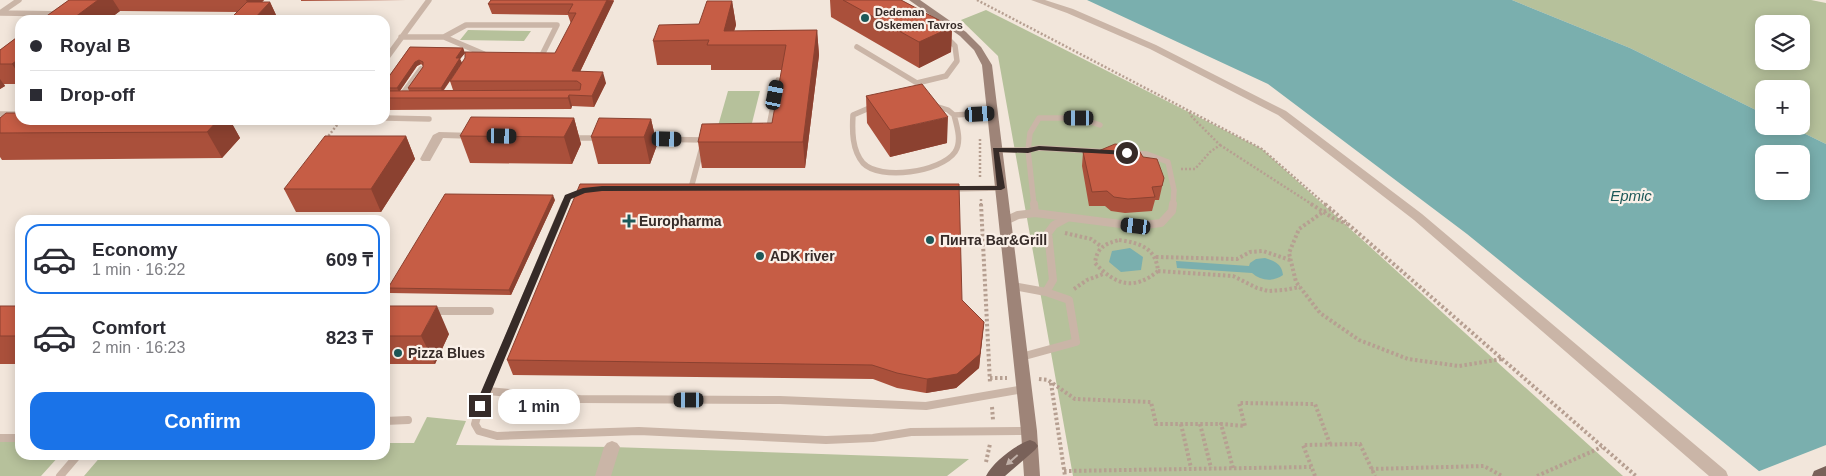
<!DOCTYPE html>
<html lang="en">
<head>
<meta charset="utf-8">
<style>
  body { margin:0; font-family:Arial,sans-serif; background:#f7f7f7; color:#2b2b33; height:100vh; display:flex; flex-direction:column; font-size:19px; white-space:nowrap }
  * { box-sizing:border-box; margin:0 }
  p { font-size:16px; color:#7c7c81 }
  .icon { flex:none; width:28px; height:28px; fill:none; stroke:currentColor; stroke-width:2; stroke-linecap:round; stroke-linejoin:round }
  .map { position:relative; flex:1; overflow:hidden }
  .details { position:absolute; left:15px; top:215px; width:375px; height:245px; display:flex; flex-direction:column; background:#fff; border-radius:15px; box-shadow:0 2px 12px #0003 }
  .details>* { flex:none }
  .banner { position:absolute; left:15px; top:15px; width:375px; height:110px; border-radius:15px; box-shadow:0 2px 12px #0003; display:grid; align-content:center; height:110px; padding:0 15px; background:#fff }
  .fabs { position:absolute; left:1755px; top:15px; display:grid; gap:10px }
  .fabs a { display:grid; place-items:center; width:55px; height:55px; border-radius:10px; background:#fff; box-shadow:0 2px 12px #0003; font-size:25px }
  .end { position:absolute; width:22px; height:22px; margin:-11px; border:6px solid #362b28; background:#fff; box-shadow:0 0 0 2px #fff }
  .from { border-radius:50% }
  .bubble { position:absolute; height:35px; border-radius:15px; background:#fff; box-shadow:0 2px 12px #0003; font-size:16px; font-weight:800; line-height:35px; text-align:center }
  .car { position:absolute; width:15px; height:30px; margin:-15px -8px; border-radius:6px; box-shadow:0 0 4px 1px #0007; background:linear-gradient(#222 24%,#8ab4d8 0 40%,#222 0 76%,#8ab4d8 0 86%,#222 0) }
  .banner b { display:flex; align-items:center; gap:18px; height:48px; font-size:19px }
  .banner b+b { border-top:1px solid #e1e1e2 }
  .banner i { width:12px; height:12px; background:#2b2b33 }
  ul { padding:9px 0 0; list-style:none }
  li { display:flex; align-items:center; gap:15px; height:70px; margin:0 10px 8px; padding:0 5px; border:2px solid transparent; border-radius:15px }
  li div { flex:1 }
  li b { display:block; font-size:19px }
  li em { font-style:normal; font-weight:800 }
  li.current { border-color:#1a73e8 }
  li>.icon { width:45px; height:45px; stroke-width:1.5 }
  .button { display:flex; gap:10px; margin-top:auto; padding:10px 15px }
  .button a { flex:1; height:58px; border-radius:15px; background:#1a73e8; color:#fff; font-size:20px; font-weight:800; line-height:58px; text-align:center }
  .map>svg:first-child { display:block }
</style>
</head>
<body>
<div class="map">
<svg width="1826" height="476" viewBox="0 0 1826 476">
  <rect width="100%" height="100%" fill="#f2e6db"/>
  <path fill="#b6c19b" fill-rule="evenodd" d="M1512 0H1811L1826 3V144L1789 126H1801V89H1764V114L1630 48ZM1764 24H1801V61H1764Z
    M986 10 1262 149 1623 476H1073L998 56 961 20Z
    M468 30 531 31 524 41 460 40Z
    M728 91H760L751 127 718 126Z
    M427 417 466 421 456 445 612 447 969 459 947 476H84L102 455H385V443H414Z
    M0 438H20V455H60L41 476H0Z"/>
  <path fill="#7aafae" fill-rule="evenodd" d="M1087 0H1512L1630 48 1764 114V126H1789L1826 144V476H1765L1467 234 1268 84ZM1764 154H1801V191H1764Z
    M1130 248 1143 257 1141 270 1121 272 1109 262 1112 251Z
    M1265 258C1275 261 1282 264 1283 275 1273 282 1261 281 1252 273L1177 268 1176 261 1249 266 1250 263 1256 259Z"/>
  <path fill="#f2e6db" d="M1826 445V476H1761L1757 472Z"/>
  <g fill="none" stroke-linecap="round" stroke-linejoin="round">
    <path stroke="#b69f91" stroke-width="2.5" stroke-dasharray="2 2" stroke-linecap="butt" d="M977 0 1262 149 1326 205
      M326 139 341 120
      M980 139V178
      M1220 145 1313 205
      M1181 169H1195L1210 152 1220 145 1192 117 1189 111
      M981 199V205"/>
    <path stroke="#b69f91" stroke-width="4" stroke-dasharray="2.5 2.5" stroke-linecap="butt" d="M981 204 990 383
      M1311 204 1333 218 1347 224
      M1325 204 1636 476
      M1331 209 1323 212 1299 229 1289 253 1296 282 1320 313 1359 340 1408 359 1459 366 1502 359
      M1065 233 1091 239 1102 247
      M1119 240C1140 243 1156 248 1158 271 1134 291 1115 285 1095 263 1097 247 1105 244 1119 240Z
      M1156 257 1237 259 1250 252 1263 251 1290 260
      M1158 271 1233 276 1257 288 1268 291 1284 290 1300 287
      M1074 289 1087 280 1103 274
      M990 378H1007
      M1039 379 1048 380 1075 399 1151 402 1156 424H1221
      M1051 383 1065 476
      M992 407 993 420
      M1181 424 1191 468
      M1200 424 1211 468
      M986 462 990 444
      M1233 468 1221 424 1245 426 1239 403 1315 404 1330 444
      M1371 469 1484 466 1502 476
      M1064 471 1311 467
      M1315 476 1303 445 1360 444 1375 476
      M1537 476 1602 447"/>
    <path stroke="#cab5a7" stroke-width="5.5" d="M19 0 0 13 65 14 57 20
      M401 37H444L466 25H557L542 55H537
      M444 37 484 54
      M857 47 917 83 946 76 957 61 955 46 945 36
      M385 60 429 0
      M401 96 421 69
      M932 105 948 110 954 115 991 113
      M874 106 853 115C852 131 852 150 863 163 880 181 941 172 955 152 962 142 957 126 954 115
      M0 114H20
      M385 118 429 119
      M768 132 778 80
      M572 138H601
      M647 139 704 140
      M995 150H1028L1030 133 1039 118H1079L1100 125
      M691 188 702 147
      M952 189 1001 188
      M565 205 568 197 584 191
      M1034 205 1028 150 1039 148 1147 154 1168 162 1174 190 1173 205"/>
    <path stroke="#cab5a7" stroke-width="8" d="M565 204 480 406 475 424 479 431 497 436 639 431 826 440 873 438 911 432 1029 431
      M1034 204 1035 213 1136 226 1161 223 1172 211 1173 204
      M1005 221 1018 215 1035 213
      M1013 286 1046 292 1069 300 1076 342 1021 357
      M1046 292 1053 280 1048 233 1054 225 1067 218
      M431 311H490
      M488 391 580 399 780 400 926 406 1024 389
      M385 421 408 420
      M0 438H20
      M60 476 78 455"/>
    <path fill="#cab5a7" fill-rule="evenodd" d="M439 132 476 133 482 136 476 139 443 138 430 161H422L420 159 433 135Z"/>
    <path fill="#cab5a7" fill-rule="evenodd" d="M1031 0H1045L1073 9 1156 45 1286 111 1422 214 1726 471 1728 476H1709L1414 220 1278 115 1150 49 1067 13Z
      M612 441 617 443 620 447 611 476H595L604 447 607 443Z"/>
    <path fill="#9e8478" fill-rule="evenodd" d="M909 0H920L966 32 981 47 992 65 1037 431 1040 476H1024L1021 431 982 65 974 50 960 36Z"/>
    <path fill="#796159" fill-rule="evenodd" d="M1030 440 1035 442 1038 446 1035 450 1005 476H986C993 462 1015 445 1030 440Z
      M1826 466V476H1812L1814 471Z"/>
  </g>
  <path fill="#aa503b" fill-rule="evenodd" d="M69 0H264L262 2H270L276 15 271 20H229L238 12 120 11 108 20H41Z
    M301 0H406L301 1Z
    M491 0H614L580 72 606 83 594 107 572 106 571 109 385 110V82L410 47 463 48 465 53 460 59 462 63 444 90H453L450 81 555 53 571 24 568 15 492 14 488 4ZM421 64 423 66V67L408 88 409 91H400L417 66Z
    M830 0H901L952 27 951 52 919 68 831 17Z
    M732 1 736 25 734 31 817 30 819 55 805 168H702L698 142 772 123 782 70H711V65H657L653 41 699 24Z
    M20 35V84H4L5 86 0 89V50Z
    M866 96 947 143 890 157 867 123Z
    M0 118 230 120 240 138 222 158 2 160 0 157Z
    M574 118 581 144 572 164 470 163 460 136Z
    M651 119 657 145 650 164H598L591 137Z
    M406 136 415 159 381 212H296L284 189Z
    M1083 152 1143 157 1164 178 1159 200H1155L1152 211 1125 213 1111 211 1105 206H1089L1082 166Z
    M555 200 511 295 390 293 388 288Z
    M962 300 984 322 979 368 956 388 926 393 897 388 873 379 513 375 507 360Z
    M0 306H20V364H0Z
    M385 306 449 334 435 364H385Z"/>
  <path fill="#8b4130" d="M98 0H113L120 11 108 20H71Z
    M246 0H264L252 12Z
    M607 0 614 1 575 82 572 71Z
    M732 1 736 25 730 45 724 31Z
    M270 2 276 15 271 20H253Z
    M952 27 951 52 919 68V42Z
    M817 30 819 55 805 168 803 142Z
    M463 48 465 53 460 59 462 63 442 92 441 88 456 58Z
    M20 58V76L12 64Z
    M419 60 421 64 417 66 399 92 397 88 415 62Z
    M603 72 606 83 594 107 592 96Z
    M0 79 5 86 0 89Z
    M569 95 572 106 571 109 568 98Z
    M948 117 947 143 890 157V130Z
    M574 118 581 144 572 164 564 137Z
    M651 119 657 145 650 164 644 137Z
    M218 120H230L240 138 222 158 207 132Z
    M406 136 415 159 381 212 371 189Z
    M553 195 555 200 511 295 509 290Z
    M437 306 449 334 435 364 421 336Z
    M984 322 979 368 956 388 926 393 927 379Z"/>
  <path fill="#c65d45" stroke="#8b4130" d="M69 0H98L71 20H41Z
    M491 0H607L572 71 603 72 592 96 569 95 568 98H385V91L580 90 581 84 577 81H450L465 58V52L555 53 576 13H568L573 4H488Z
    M843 0H901L952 27 919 42Z
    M707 1H732L724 31 817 30 803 142H698L702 124 772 123 786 45H707L709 40 653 41 659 25 699 24Z
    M247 2H270L253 20H229Z
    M20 35V58L12 64H0V50Z
    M410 47 463 48 456 58H460L441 88H408L423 67V62L419 60 415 62 397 88H385V82Z
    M922 84 948 117 890 130 866 96Z
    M6 113H20V120H218L207 132 0 133V118Z
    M471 117 574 118 564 137 460 136Z
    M599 118 651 119 644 137H591Z
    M325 136H406L371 189H284Z
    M1115 144 1124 145 1137 147 1143 157 1157 159 1164 178 1162 186 1152 187 1155 197 1128 199 1114 197 1107 191 1092 192 1083 152H1096Z
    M580 184H959L962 300 984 322 980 354 957 374 927 379 897 373 872 365 507 360Z
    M445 194 553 195 509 290 388 288Z
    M0 306H20V336H0Z
    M385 306H437L421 336H385Z"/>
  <defs><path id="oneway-solid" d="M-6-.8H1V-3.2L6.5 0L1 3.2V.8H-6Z" transform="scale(1.25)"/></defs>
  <use fill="#c0b0a8" href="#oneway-solid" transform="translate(1012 460) rotate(139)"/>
  <path fill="#362b28" d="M1039 146 1127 151 1131 153 1127 155 1039 150 1028 153 999 152 1005 188 1001 190 602 191 585 193 571 199 485 406 480 409 475 406 565 195 583 188 602 186H997L993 148H1028Z"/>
  <g fill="#1d5858" stroke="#faf0e8" stroke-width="2">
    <circle cx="865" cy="18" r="5"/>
    <path d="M626.5 213.5h5v5h5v5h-5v5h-5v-5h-5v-5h5z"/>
    <circle cx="930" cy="240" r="5"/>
    <circle cx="760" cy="256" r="5"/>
    <circle cx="398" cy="353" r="5"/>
  </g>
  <g text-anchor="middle" stroke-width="4.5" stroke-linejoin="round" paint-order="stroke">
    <g font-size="11" font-weight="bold" fill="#362b28" stroke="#faf0e8" text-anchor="start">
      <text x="875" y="16">Dedeman<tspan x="875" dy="13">Oskemen Tavros</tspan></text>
    </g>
    <g font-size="14" font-weight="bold" fill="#362b28" stroke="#faf0e8" text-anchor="start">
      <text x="639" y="226">Europharma</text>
      <text x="940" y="245">Пинта Bar&amp;Grill</text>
      <text x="770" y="261">ADK river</text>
      <text x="408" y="358">Pizza Blues</text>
    </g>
    <g font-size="15" font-style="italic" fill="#1d5858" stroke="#faf0e8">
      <text x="1631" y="201">Ертіс</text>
    </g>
  </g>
</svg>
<div class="fabs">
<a><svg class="icon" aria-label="layers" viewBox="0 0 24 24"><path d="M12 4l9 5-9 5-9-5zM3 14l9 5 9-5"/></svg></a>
<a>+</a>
<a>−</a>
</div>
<i class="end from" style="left:1127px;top:153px"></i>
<i class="end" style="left:480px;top:406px"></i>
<div class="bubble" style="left:498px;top:389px;width:82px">1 min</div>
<i class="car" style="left:775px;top:95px;rotate:11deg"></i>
<i class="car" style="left:980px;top:114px;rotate:87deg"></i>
<i class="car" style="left:1079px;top:118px;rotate:270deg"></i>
<i class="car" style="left:502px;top:136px;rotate:91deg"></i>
<i class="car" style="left:667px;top:139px;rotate:91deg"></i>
<i class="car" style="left:1136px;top:226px;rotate:277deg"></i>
<i class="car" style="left:689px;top:400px;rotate:270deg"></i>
<div class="banner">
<b><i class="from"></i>Royal B</b>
<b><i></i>Drop-off</b>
</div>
<section class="details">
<ul>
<li class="current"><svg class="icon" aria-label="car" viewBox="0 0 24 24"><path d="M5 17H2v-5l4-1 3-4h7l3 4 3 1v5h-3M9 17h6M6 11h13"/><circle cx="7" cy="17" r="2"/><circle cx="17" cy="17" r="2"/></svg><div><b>Economy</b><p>1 min · 16:22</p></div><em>609 ₸</em></li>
<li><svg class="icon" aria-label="car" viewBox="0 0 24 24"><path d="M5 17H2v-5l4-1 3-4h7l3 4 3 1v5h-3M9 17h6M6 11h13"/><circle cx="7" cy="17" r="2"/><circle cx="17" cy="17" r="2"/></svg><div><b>Comfort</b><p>2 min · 16:23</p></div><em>823 ₸</em></li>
</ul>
<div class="button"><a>Confirm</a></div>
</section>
</div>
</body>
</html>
